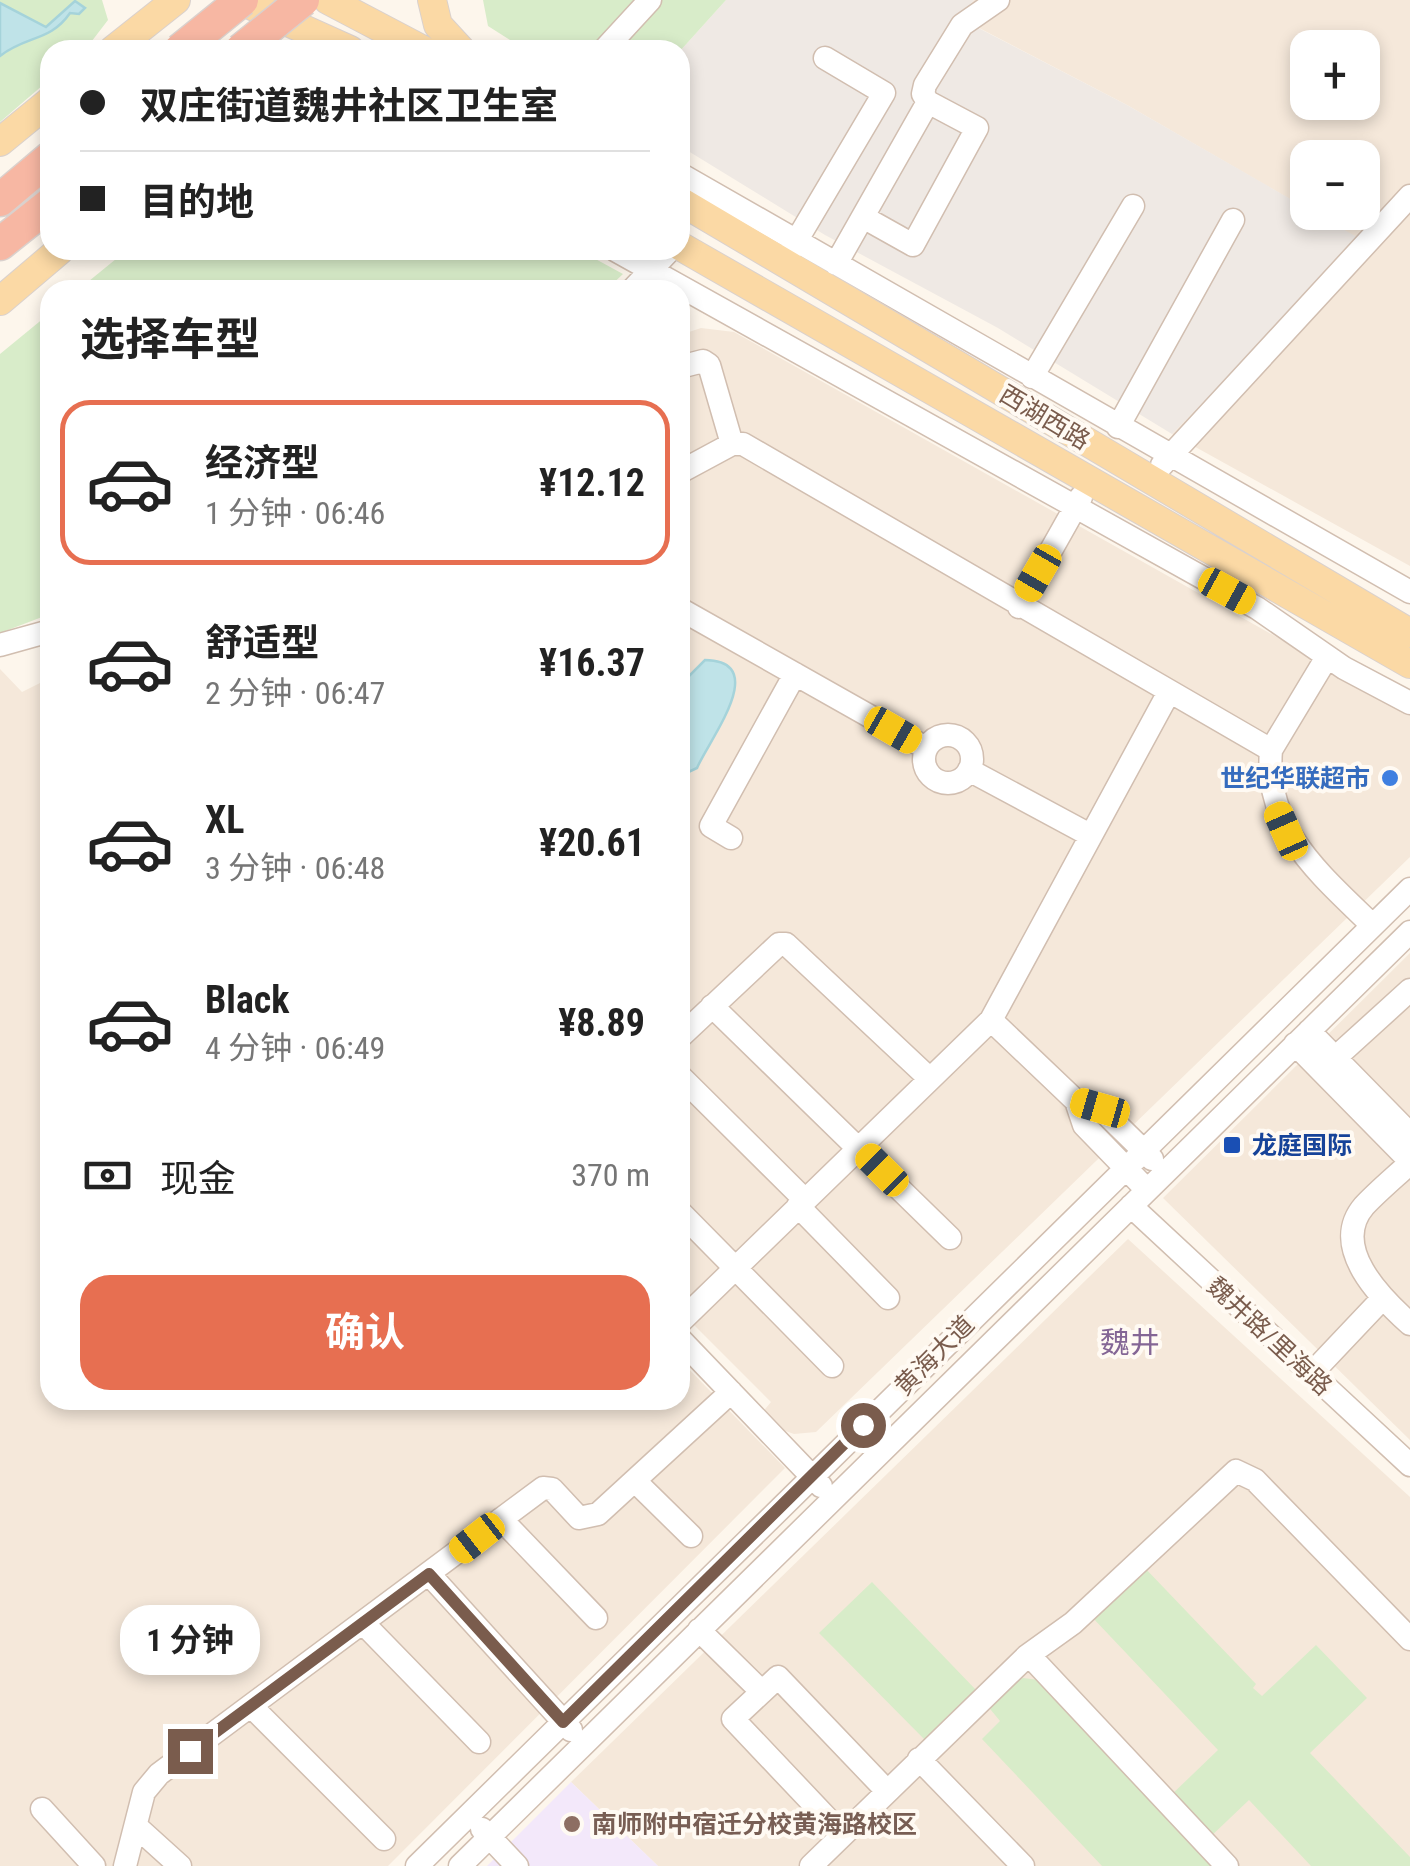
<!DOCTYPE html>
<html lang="zh">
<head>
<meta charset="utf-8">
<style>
  body { margin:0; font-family:"Roboto Condensed","Noto Sans SC",sans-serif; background:#f2f2f2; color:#222; height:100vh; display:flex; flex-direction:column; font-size:38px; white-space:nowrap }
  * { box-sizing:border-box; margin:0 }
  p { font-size:32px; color:#767676 }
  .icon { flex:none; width:55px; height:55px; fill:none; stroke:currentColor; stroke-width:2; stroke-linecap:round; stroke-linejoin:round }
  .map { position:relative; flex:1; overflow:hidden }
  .details { position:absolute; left:40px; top:280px; width:650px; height:1130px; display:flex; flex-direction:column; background:#fff; border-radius:30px; box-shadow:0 5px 15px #0003 }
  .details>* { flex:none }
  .top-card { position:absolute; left:40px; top:40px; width:650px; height:220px; border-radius:30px; box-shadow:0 5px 15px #0003; display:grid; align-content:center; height:220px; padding:0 40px; background:#fff }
  .fabs { position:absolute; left:1290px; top:30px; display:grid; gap:20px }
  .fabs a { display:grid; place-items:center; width:90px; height:90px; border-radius:20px; background:#fff; box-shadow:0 5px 15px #0003; font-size:50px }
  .end { position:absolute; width:45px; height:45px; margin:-22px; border:12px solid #7a5c4d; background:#fff; box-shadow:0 0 0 5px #fff }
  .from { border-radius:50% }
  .bubble { position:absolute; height:70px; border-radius:30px; background:#fff; box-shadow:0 5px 15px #0003; font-size:32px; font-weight:700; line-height:70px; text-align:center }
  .car { position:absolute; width:30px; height:60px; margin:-30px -15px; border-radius:12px; box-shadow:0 0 8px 2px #0007; background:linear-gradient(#f5c518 24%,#345 0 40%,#f5c518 0 76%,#345 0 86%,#f5c518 0) }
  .top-card b { display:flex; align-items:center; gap:35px; height:95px; font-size:38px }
  .top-card b+b { border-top:2px solid #e0e0e0 }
  .top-card i { width:25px; height:25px; background:#222 }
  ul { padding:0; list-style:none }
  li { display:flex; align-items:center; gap:30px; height:165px; margin:0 20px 15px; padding:0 20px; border:5px solid transparent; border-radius:30px }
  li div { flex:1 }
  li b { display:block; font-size:38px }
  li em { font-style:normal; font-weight:700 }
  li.current { border-color:#e76f51 }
  li>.icon { width:90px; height:90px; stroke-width:1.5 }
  h2 { padding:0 40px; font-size:45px; line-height:120px }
  .pay { display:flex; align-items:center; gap:25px; height:110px; padding:0 40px; font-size:38px }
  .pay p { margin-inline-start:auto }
  .action { display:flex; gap:20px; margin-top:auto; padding:20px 40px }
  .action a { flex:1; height:115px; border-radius:30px; background:#e76f51; color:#fff; font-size:40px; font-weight:700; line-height:115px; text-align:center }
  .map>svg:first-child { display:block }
</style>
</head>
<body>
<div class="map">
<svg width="1410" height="1866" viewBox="0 0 1410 1866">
  <rect width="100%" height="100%" fill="#fdf6ec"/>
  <path fill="#f5e8da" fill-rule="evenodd" d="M974 0H1410V566L1172 434 1361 240 1314 213 1362 212V158H1308L1307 209 1127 105 958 17ZM1308 48H1362V102H1308Z
    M701 328 734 332 1410 712V857L816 1432 794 1434 777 1428 761 1414 771 1402 680 1311V335Z
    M0 669 22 692 50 678V1400H680V1360L785 1468 388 1866H0Z
    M1410 953V1440L1163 1198Z
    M1128 1239 1410 1497V1866H658L571 1782Z"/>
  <path fill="#efe9e4" d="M726 0H974L959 18 1127 105 1362 240 1172 434 998 328 825 235 680 146V51Z"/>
  <path fill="#f3e8fa" d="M571 1782 658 1866H487Z"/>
  <path fill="#d8ecc9" d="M0 0H102L108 20 85 50H50V79L0 122Z
    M483 0H726L680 51 526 50 488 26Z
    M127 250H579L623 274 606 290H78Z
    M50 313V614L0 633V354Z
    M1143 1566 1256 1684 1253 1688 1262 1696 1316 1645 1367 1698 1310 1753 1410 1857V1866H1311L1249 1800 1207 1840 1167 1799 1218 1750 1091 1616Z
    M872 1582 977 1691 927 1742 819 1633Z
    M1023 1678 1039 1680 1225 1866H1102L982 1739 1000 1721 986 1704 1008 1683Z"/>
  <path fill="#bfe3e8" stroke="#a5d3da" stroke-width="2.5" d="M75 1 85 8 79 14 70 13C50 42 27 35 0 56V3L46 27Z
    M705 660C772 661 708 741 697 768L680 776V685Z"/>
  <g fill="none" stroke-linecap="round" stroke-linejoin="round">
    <g stroke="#d1beb0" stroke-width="25">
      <path id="minor" d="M604 50 650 0
        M928 102 923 94 925 85 962 25 998 0
        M680 174 1410 592
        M615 250 1257 608 1344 668 1410 703
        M788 255 884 93 825 58
        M836 264 928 102 977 128 913 245 863 217
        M632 290 670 250
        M680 367 703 361 709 365 732 444
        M1032 377 1133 206
        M1118 427 1233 220
        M1162 465 1410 196
        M680 472 732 444H743L1271 750C1264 829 1320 874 1372 925
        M1019 607 1081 497
        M680 609 926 748
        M0 645 50 631
        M924 759a24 24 0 1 1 48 0a24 24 0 1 1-48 0Z
        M1271 750 1327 657
        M969 770 1088 834
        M731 838 711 826 795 674
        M712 1006 950 1238
        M991 1020 1076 1101
        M1309 1031 1410 1134
        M680 1037 779 944H786L930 1079
        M1295 1044 1410 1161
        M1335 1058 1410 990
        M680 1076 805 1200
        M1410 1163C1395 1177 1378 1191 1364 1206 1329 1247 1381 1298 1410 1324
        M1147 1190 1084 1125 1076 1101 1100 1108 1152 1159
        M798 1206 888 1298
        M1131 1206 1410 1465
        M680 1212 832 1366
        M680 1322 991 1020 1169 692
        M680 1339 821 1486
        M1311 1374 1382 1299
        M635 1481 691 1536
        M501 1519 596 1618
        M429 1574 571 1730
        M363 1623 479 1742
        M699 1630 762 1692
        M1029 1655 1227 1866
        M251 1706 384 1839
        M919 1759 1023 1866
        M42 1809 94 1866
        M138 1828 180 1866
        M482 1829 517 1866
        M841 1833 733 1719 778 1677 886 1790
        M125 1866 144 1792 159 1774 543 1488 552 1489 579 1518 598 1514 731 1392
        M417 1866 1410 889
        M460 1866 1410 932
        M811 1866 1027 1656 1073 1623 1236 1471 1255 1480 1410 1639"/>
    </g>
    <g stroke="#dad1cd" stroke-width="30">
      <path id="major" d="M239 0 350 50
        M328 0 423 50
        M432 0 438 25 461 50
        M113 50 176 0
        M0 142 50 101
        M680 201 1410 633
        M680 246 1410 664
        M0 301 60 250"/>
    </g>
    <g stroke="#dad1cd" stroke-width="35">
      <path id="highway" d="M0 200 50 158
        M0 244 50 204"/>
    </g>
    <use href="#minor" stroke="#fff" stroke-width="22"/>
    <use href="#major" stroke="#fbd9a5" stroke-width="28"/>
    <use href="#highway" stroke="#f7b7a3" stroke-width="32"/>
    <g stroke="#dad1cd" stroke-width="35" stroke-linecap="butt">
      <path id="highway-bridge" d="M180 50 242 0
        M241 50 303 0"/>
    </g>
    <use href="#highway-bridge" stroke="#f7b7a3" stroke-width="32"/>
  </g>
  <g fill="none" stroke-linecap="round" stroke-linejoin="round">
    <path stroke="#7a5c4d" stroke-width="12" d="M190 1751 429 1574 563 1722 863 1425"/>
  </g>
  <circle fill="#3f7fe0" stroke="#fffaf3" stroke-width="4" cx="1390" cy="778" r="10"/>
  <rect fill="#1a4fb4" stroke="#fffaf3" stroke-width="4" x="1222" y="1135" width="20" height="20" rx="5"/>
  <circle fill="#8d6e63" stroke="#fffaf3" stroke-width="4" cx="572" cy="1824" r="10"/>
  <g text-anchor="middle" stroke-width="8" stroke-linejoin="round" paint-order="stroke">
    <g font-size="25" fill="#7a5c4d" stroke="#fffaf3">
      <text transform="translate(1045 417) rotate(31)" y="9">西湖西路</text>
      <text transform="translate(1270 1336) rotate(43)" y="9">魏井路/里海路</text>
      <text transform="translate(934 1355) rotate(-45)" y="9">黄海大道</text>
    </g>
    <g font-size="25" font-weight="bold" fill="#366cbe" stroke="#fffaf3" text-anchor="end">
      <text x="1370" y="787">世纪华联超市</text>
    </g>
    <g font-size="25" font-weight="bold" fill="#164399" stroke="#fffaf3" text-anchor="start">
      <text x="1252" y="1154">龙庭国际</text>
    </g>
    <g font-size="25" font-weight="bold" fill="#785e54" stroke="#fffaf3" text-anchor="start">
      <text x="592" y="1833">南师附中宿迁分校黄海路校区</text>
    </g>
    <g font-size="30" fill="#846695" stroke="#fffaf3">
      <text x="1130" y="1353">魏井</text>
    </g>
  </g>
</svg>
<div class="fabs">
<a>+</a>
<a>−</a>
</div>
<i class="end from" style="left:863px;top:1425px"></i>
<i class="end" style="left:190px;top:1751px"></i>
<div class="bubble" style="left:120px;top:1605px;width:140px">1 分钟</div>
<i class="car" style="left:1038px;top:573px;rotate:210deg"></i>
<i class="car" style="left:1227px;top:591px;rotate:119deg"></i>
<i class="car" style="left:893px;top:730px;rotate:120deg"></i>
<i class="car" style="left:1286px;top:831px;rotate:336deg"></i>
<i class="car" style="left:1100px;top:1108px;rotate:286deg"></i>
<i class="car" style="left:882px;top:1170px;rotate:315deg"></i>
<i class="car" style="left:477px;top:1538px;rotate:232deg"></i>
<div class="top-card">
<b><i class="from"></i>双庄街道魏井社区卫生室</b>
<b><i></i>目的地</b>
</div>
<section class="details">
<h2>选择车型</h2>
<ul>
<li class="current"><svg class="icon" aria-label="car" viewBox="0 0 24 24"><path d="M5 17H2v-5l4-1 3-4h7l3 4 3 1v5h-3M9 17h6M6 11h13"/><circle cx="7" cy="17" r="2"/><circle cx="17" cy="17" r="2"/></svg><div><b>经济型</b><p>1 分钟 · 06:46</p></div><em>¥12.12</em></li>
<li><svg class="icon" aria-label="car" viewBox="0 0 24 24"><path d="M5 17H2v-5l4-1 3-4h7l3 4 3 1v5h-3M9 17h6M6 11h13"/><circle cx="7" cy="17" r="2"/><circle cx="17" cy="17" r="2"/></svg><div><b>舒适型</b><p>2 分钟 · 06:47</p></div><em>¥16.37</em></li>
<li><svg class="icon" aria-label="car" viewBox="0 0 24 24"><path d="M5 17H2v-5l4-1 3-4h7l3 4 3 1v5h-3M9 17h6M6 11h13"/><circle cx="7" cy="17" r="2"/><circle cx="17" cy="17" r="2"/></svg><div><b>XL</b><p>3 分钟 · 06:48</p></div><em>¥20.61</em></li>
<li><svg class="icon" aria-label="car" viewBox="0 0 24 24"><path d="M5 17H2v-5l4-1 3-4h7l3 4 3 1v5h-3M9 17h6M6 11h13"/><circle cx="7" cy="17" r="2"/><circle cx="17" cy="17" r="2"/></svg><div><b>Black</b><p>4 分钟 · 06:49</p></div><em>¥8.89</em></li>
</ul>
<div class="pay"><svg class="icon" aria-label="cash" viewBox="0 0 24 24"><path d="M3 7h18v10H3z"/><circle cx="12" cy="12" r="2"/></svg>现金<p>370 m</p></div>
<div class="action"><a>确认</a></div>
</section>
</div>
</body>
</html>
